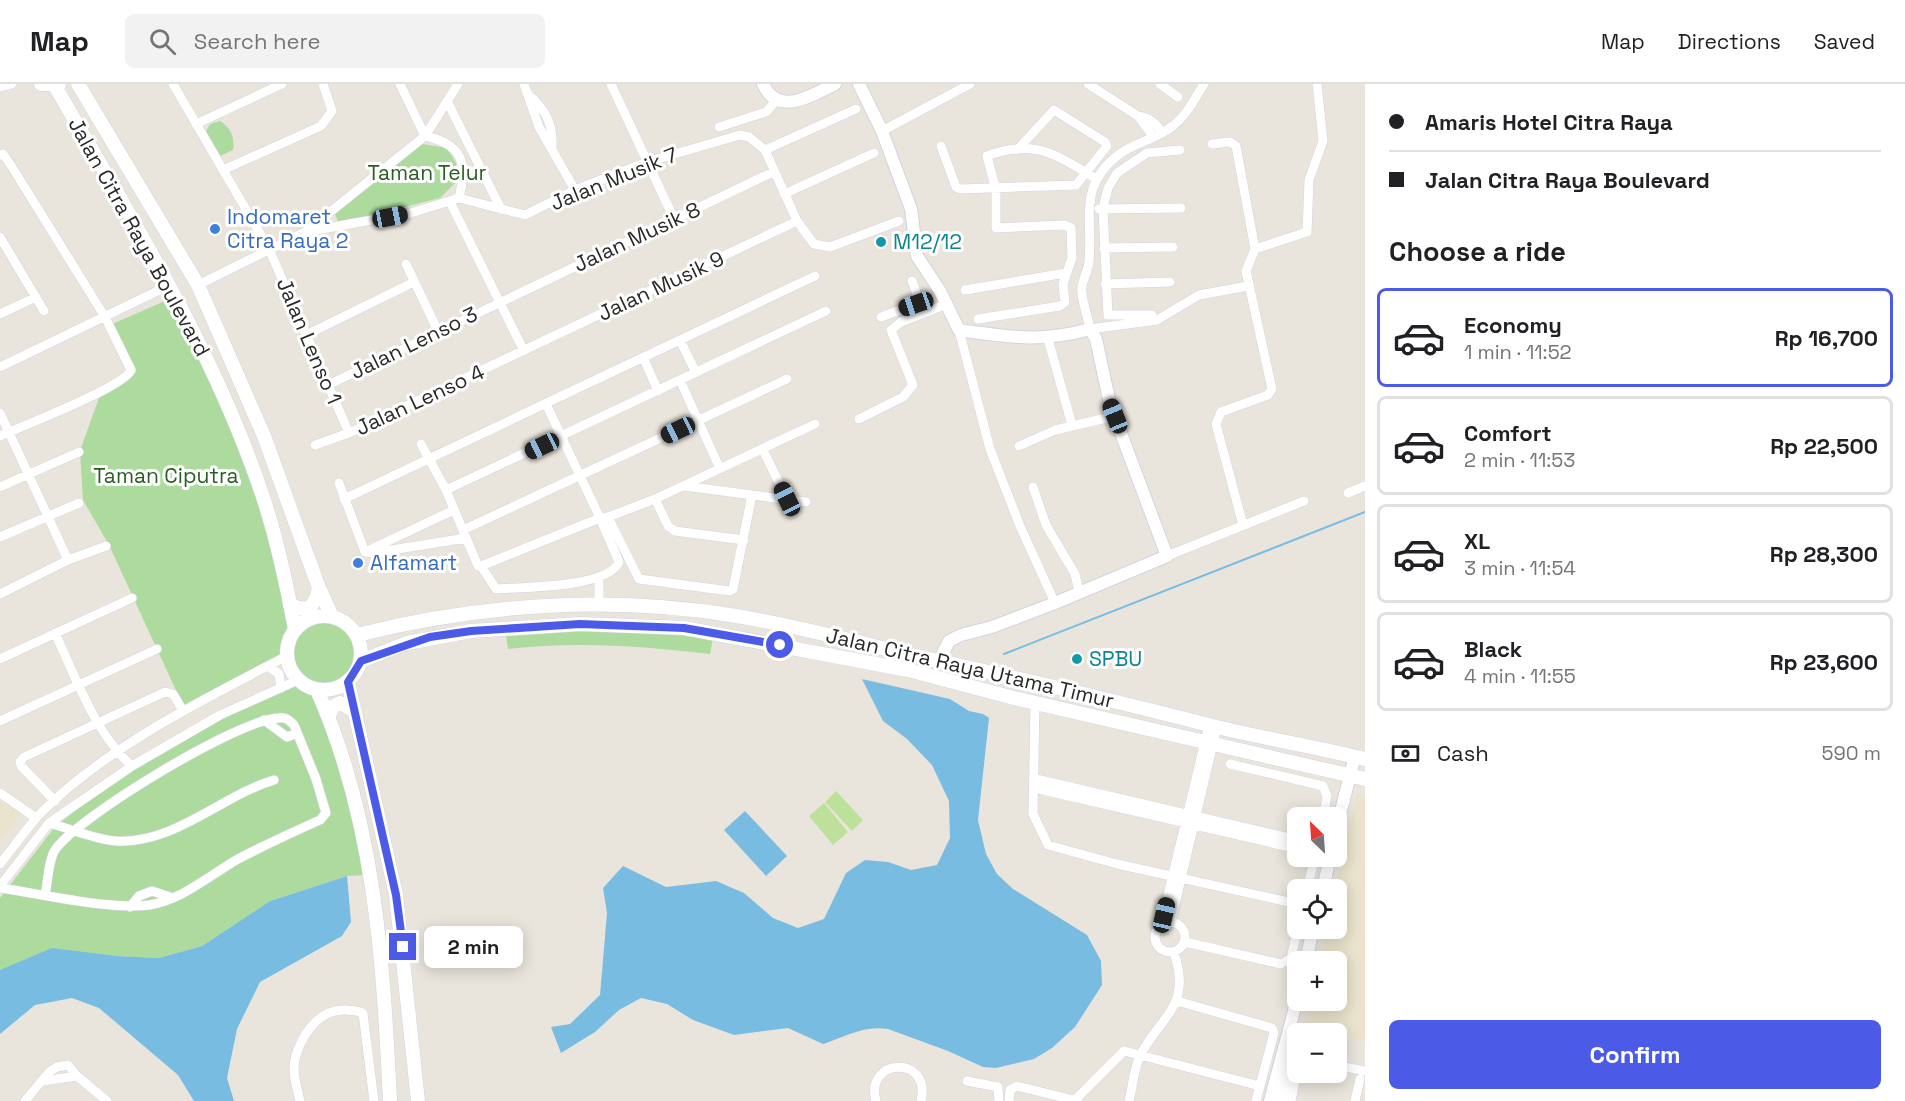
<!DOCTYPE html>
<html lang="en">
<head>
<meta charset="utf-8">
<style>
  body { margin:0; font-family:"Space Grotesk",sans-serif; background:#f2f2f2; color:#202124; height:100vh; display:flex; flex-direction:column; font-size:22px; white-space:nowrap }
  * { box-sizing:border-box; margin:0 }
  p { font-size:20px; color:#757577 }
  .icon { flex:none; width:33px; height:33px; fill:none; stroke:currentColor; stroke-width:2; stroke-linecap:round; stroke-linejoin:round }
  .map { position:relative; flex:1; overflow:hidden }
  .side { display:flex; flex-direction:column; background:#fff; width:540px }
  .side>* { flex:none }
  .top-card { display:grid; align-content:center; height:132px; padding:0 24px; background:#fff }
  .needle { width:39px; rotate:335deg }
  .fabs { position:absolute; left:1287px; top:723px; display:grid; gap:12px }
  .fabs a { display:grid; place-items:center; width:60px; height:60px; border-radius:9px; background:#fff; box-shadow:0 3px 15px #0003; font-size:30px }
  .end { position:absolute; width:27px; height:27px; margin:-14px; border:8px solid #4c5be7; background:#fff; box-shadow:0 0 0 3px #fff }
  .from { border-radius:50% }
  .bubble { position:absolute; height:42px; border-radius:9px; background:#fff; box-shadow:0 3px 15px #0003; font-size:20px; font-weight:800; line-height:42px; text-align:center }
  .car { position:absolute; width:18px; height:36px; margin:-18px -9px; border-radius:8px; box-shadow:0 0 4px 2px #0007; background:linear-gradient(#222 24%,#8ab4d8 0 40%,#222 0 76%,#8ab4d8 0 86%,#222 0) }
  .top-card b { display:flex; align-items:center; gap:21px; height:57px; font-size:22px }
  .top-card b+b { border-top:2px solid #e0e0e0 }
  .top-card i { width:15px; height:15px; background:#202124 }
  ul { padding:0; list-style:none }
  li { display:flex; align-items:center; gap:18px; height:99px; margin:0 12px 9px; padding:0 12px; border:3px solid #e0e0e0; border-radius:9px }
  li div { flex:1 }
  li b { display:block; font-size:22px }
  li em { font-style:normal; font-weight:800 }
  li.active { border-color:#4c5be7 }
  li>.icon { width:54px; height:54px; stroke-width:1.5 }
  h2 { padding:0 24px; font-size:27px; line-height:72px }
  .pay { display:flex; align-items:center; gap:15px; height:66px; padding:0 24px; font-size:22px }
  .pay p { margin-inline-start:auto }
  .action { display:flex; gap:12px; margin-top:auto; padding:12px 24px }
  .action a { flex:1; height:69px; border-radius:9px; background:#4c5be7; color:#fff; font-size:24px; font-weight:800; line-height:69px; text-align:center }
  header { display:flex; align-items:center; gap:36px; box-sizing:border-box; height:84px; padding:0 30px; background:#fff; border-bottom:2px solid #e0e0e0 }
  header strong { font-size:28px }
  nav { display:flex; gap:33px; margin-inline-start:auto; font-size:21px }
  .search { width:420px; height:54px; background:#f2f2f2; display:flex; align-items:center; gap:15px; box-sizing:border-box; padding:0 21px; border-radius:9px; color:#757577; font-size:22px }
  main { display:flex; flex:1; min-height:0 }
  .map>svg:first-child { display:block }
</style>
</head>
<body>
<header>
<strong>Map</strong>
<div class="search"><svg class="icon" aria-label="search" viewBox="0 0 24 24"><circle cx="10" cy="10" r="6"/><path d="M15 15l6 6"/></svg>Search here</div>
<nav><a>Map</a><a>Directions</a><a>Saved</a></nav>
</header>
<main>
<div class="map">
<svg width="1365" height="1017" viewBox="0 0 1365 1017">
  <rect width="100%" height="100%" fill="#eae5dc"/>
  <path fill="#eae3cd" d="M1357 711 1365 712V957L1306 944 1312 917 1336 916V878L1321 877 1328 845 1336 844V805Z
    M0 717 23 728 0 757Z"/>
  <path fill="#addb9e" d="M220 37C231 44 235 53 233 66L220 72 206 47 210 40Z
    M422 60 447 64 456 79V98L440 114 339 140 335 130Z
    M179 211 241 354 296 545C356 491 397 612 313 605L333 646 368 791 347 792 270 817 202 862 159 874 116 872 0 886V814L54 744 118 692 220 631 298 596 290 585 287 571 185 626 109 461 83 416 80 367 101 308 131 283 112 240Z
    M505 545 714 549 710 570C642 562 576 557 508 565Z"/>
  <path fill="#bde19b" d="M836 707 863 736 852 747 825 718Z
    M824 719 848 748 833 761 809 732Z"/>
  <path fill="#79bce1" d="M862 595 950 615 969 627 983 630 989 634 978 736 986 770 997 790 1013 805 1087 851 1101 877 1102 901 1075 943 1052 964 1034 975 996 984 983 983 948 967 888 945C864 941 844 953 823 960L788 944 734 951 693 936 667 920 641 914 619 926 595 948 561 969 551 943 570 940 600 911 607 829 603 804 623 782 666 803 716 797 744 809 773 834 798 844 824 835 846 789 865 776 888 778 911 786 937 781 950 754 949 717 932 681 907 655 883 637Z
    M745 727 787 772 766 792 724 746Z
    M347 792 351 838 342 852 260 898 237 945 227 994 234 1017H194L178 991 99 924 72 914 35 921 0 950V886L52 864 116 872 159 874 202 862 270 817Z"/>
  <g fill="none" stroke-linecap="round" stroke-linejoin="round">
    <path stroke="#79bce1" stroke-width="2" d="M1004 570 1365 428"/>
    <g stroke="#d2d3e0" stroke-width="10">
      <path id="minor" d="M173 0 269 165 349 349
        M400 0 425 52
        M524 0 539 43 575 106
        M611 0 675 137
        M1088 0 1138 32 1153 52
        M1160 0 1178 13
        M1204 0C1195 14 1187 31 1174 41 1159 54 1137 58 1121 69 1077 101 1093 133 1089 178 1088 189 1080 198 1082 209 1083 221 1088 233 1090 245L1157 236 1199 211 1248 202
        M0 3 12 0
        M528 10C545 25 553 39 552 62
        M448 19 501 125
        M1138 32C1149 34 1156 38 1161 48
        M196 40 282 0
        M719 43 766 28 776 17
        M882 47 970 0
        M1212 60 1230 58 1236 62 1255 165
        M941 62 956 103 960 105 1076 101 1107 62 1105 58 1054 26 1017 66
        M765 66 856 25
        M0 71 3 70 12 83 105 233 131 286C124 303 23 342 0 352
        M223 86 321 42 332 27 323 0
        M784 110 874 69
        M459 114 525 131 575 106 647 78 740 51 749 53 765 66 797 137 814 160 830 163 899 137
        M450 118 524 267
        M1099 125 1181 124
        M305 148 411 129 459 114C468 78 462 60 425 52
        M0 153 44 227
        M1104 164 1173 163
        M406 180 438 247
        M1105 200 1170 198
        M198 201 305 148 425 52 458 0
        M965 206 1066 189
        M0 230 36 213
        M1152 231H1108L1103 124 1108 104 1117 89 1147 69 1180 66
        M881 233 916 220 917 211 912 197
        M978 235 1060 222 1065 218 1063 200 1072 174 1071 144 1064 141 996 144V106L987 72C1036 54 1056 71 1097 95
        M959 246 990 365 1020 442 1055 519
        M306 251 414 198
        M1048 255 1072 341
        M680 256 696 289
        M643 273 658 307
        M0 283 170 201
        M680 296 720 385
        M328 301 773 88
        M546 320 600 434 608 433 639 495 730 507 733 505 752 411
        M0 329 68 476
        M859 335 903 313 913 301 891 246 901 238 947 220
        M421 360 446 406 478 482H481L496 505C522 503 608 504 619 478L600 434 481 482
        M315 361 349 349 797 137
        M1019 362 1055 346 1115 332
        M763 366 787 415
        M339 399 365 468 373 469 466 454
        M684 402 806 418
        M0 403 79 368
        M1033 403 1046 441 1075 490 1079 508
        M446 406 826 227
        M1348 409 1365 402
        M344 415 815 192
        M655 415 668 442 675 447 744 456
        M608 433 655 415 815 340
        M1243 441 1216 340 1221 328 1268 311 1272 305 1246 187 1255 165 1307 148 1309 96 1323 57 1317 0
        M463 446 787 295
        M0 453 79 419
        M367 467 454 426
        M1167 472 1304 417
        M0 510 68 476 106 462
        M599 522V493
        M55 549C75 592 96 651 132 682
        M0 575 132 514
        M268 582 279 590 281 604
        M1035 618 1033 730 1048 761 1117 780 1298 820
        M264 636 287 653 297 649
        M0 637 157 565
        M1230 680 1323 702 1327 712 1323 734
        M1036 695 1298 756
        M1034 704 1298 765
        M0 709 36 734
        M55 717 21 682 20 678 24 673 165 608 173 610 183 627
        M49 739C71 745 94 755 116 757 175 760 221 712 274 696
        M0 780C12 765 24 748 37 733 103 664 203 616 287 572
        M0 802 49 739 132 682 220 631 298 596
        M0 804C42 810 109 826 149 821 182 816 210 791 238 775 265 761 293 748 320 736L326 729 316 695 294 641C289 636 286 633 279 634 240 634 76 734 55 766 48 777 48 798 45 811
        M1307 806 1315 772
        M130 823 139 812 152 807 173 814
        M1171 837 1217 643
        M1155 853a15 15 0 1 1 30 0a15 15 0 1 1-30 0Z
        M1161 840 1209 641
        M1185 858 1281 880 1291 874 1298 844
        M1177 917 1272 944 1274 949 1256 1017
        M1290 979 1295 997 1291 1017
        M1336 981 1365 987
        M77 992 107 1017
        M967 997 998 1003 999 1017
        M1075 1016 1124 967 1260 1002
        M25 1017 49 988 57 983 68 981 77 992 43 997
        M300 1017C297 1004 292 989 295 975 301 952 318 925 345 926 351 927 357 926 363 929L374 1017
        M876 1017C864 974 932 970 921 1017
        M1009 1017 1010 1006 1017 1002 1078 1017
        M1129 1017C1133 1002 1134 981 1142 968 1165 928 1191 921 1174 868
        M1355 1017 1360 995"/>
    </g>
    <g stroke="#d2d3e0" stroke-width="14">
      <path id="tertiary" d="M763 0C778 33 810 12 835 0
        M859 0 882 47 911 125 917 172 940 207 959 246C1010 253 1039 259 1090 245L1096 255 1110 320 1167 472 1055 519 992 543 961 551 949 557 939 577
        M1336 746 1355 672
        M1323 806 1330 772
        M1306 878 1313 844
        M1270 1017 1298 912
        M1281 1017 1291 973 1287 957"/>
    </g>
    <g stroke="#d2d3e0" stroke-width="15">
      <path id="secondary" d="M41 0H59
        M78 0 198 201 264 352 319 504 331 530
        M55 2C130 132 211 261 260 404 276 449 286 497 295 545
        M290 521C309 529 315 523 319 504
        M287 569a37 37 0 1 1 74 0a37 37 0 1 1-74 0Z
        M357 551C480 520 611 511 736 532 804 543 870 562 938 577 1029 596 1118 618 1209 641 1260 654 1313 662 1365 675
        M361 577 407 559 471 547 580 540 684 544 908 586 1014 614 1365 695
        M348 598 396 811 418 1017
        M317 606C375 736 383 876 390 1017
        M329 632 332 623 340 619 355 627"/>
    </g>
    <use href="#minor" stroke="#fff" stroke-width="9"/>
    <use href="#tertiary" stroke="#fff" stroke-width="12"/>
    <use href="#secondary" stroke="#fff" stroke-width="14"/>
  </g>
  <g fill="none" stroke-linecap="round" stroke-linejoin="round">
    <path stroke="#4c5be7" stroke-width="8" d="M403 863 396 811 348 598 361 577 430 553 471 547 580 540 684 544 780 561"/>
  </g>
  <g fill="#3f7fe0" stroke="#fff" stroke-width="2">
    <circle cx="215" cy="145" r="6"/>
    <circle cx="358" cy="479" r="6"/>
  </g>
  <g fill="#0f9aa8" stroke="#fff" stroke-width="2">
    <circle cx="881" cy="158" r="6"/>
    <circle cx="1077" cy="575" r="6"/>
  </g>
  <g text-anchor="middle" stroke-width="6" stroke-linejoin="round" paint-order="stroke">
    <g font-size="21" fill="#285e21" stroke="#fff">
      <text x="427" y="96">Taman Telur</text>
      <text x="166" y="399">Taman Ciputra</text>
    </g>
    <g font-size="21" fill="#292929" stroke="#fff">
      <text transform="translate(614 95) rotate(-22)" y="7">Jalan Musik 7</text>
      <text transform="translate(139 153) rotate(61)" y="7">Jalan Citra Raya Boulevard</text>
      <text transform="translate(637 153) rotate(-25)" y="7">Jalan Musik 8</text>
      <text transform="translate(661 202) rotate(-25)" y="7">Jalan Musik 9</text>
      <text transform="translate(309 257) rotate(67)" y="7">Jalan Lenso 1</text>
      <text transform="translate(414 259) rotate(-26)" y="7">Jalan Lenso 3</text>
      <text transform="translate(420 316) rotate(-25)" y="7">Jalan Lenso 4</text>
      <text transform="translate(970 584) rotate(13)" y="7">Jalan Citra Raya Utama Timur</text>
    </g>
    <g font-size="21" fill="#366cbe" stroke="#fff" text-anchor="start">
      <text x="227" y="140">Indomaret<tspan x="227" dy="24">Citra Raya 2</tspan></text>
      <text x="370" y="486">Alfamart</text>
    </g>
    <g font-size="21" fill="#0d838f" stroke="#fff" text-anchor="start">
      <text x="893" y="165">M12/12</text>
      <text x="1089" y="582">SPBU</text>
    </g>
  </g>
</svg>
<div class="fabs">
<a><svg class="needle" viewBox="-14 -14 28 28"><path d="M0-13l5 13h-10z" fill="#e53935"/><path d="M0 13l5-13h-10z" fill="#757577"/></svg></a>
<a><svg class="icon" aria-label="locate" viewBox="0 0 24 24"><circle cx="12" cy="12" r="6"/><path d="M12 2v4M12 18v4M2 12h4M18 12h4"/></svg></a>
<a>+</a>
<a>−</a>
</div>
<i class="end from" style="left:780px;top:561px"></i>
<i class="end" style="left:403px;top:863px"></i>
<div class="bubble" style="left:424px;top:842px;width:99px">2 min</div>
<i class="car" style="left:390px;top:133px;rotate:79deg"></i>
<i class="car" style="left:916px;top:220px;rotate:251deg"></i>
<i class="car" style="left:1115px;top:332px;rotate:338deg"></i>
<i class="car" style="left:678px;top:346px;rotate:245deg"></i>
<i class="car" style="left:542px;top:362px;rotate:245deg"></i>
<i class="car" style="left:787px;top:415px;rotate:334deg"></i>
<i class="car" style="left:1164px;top:831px;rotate:13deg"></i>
</div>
<section class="side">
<div class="top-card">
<b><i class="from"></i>Amaris Hotel Citra Raya</b>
<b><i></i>Jalan Citra Raya Boulevard</b>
</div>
<h2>Choose a ride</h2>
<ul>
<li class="active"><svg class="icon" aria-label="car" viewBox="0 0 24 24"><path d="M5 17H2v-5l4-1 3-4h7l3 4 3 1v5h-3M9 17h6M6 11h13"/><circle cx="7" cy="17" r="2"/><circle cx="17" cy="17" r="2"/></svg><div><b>Economy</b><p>1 min · 11:52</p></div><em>Rp 16,700</em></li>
<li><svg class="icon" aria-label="car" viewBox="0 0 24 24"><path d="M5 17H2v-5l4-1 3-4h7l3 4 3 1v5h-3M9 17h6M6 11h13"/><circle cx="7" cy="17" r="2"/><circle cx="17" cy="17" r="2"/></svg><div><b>Comfort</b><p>2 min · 11:53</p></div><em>Rp 22,500</em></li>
<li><svg class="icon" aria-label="car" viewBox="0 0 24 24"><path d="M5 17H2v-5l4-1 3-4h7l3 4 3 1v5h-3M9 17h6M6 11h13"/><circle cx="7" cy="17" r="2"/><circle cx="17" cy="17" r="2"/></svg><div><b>XL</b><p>3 min · 11:54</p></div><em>Rp 28,300</em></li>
<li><svg class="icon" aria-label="car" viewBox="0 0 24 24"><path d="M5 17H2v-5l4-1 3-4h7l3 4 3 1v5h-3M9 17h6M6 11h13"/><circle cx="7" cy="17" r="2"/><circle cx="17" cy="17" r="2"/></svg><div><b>Black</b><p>4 min · 11:55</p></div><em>Rp 23,600</em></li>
</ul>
<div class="pay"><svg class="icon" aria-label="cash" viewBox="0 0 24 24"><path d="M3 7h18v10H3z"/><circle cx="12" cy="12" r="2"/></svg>Cash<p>590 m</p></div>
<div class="action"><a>Confirm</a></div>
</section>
</main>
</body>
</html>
